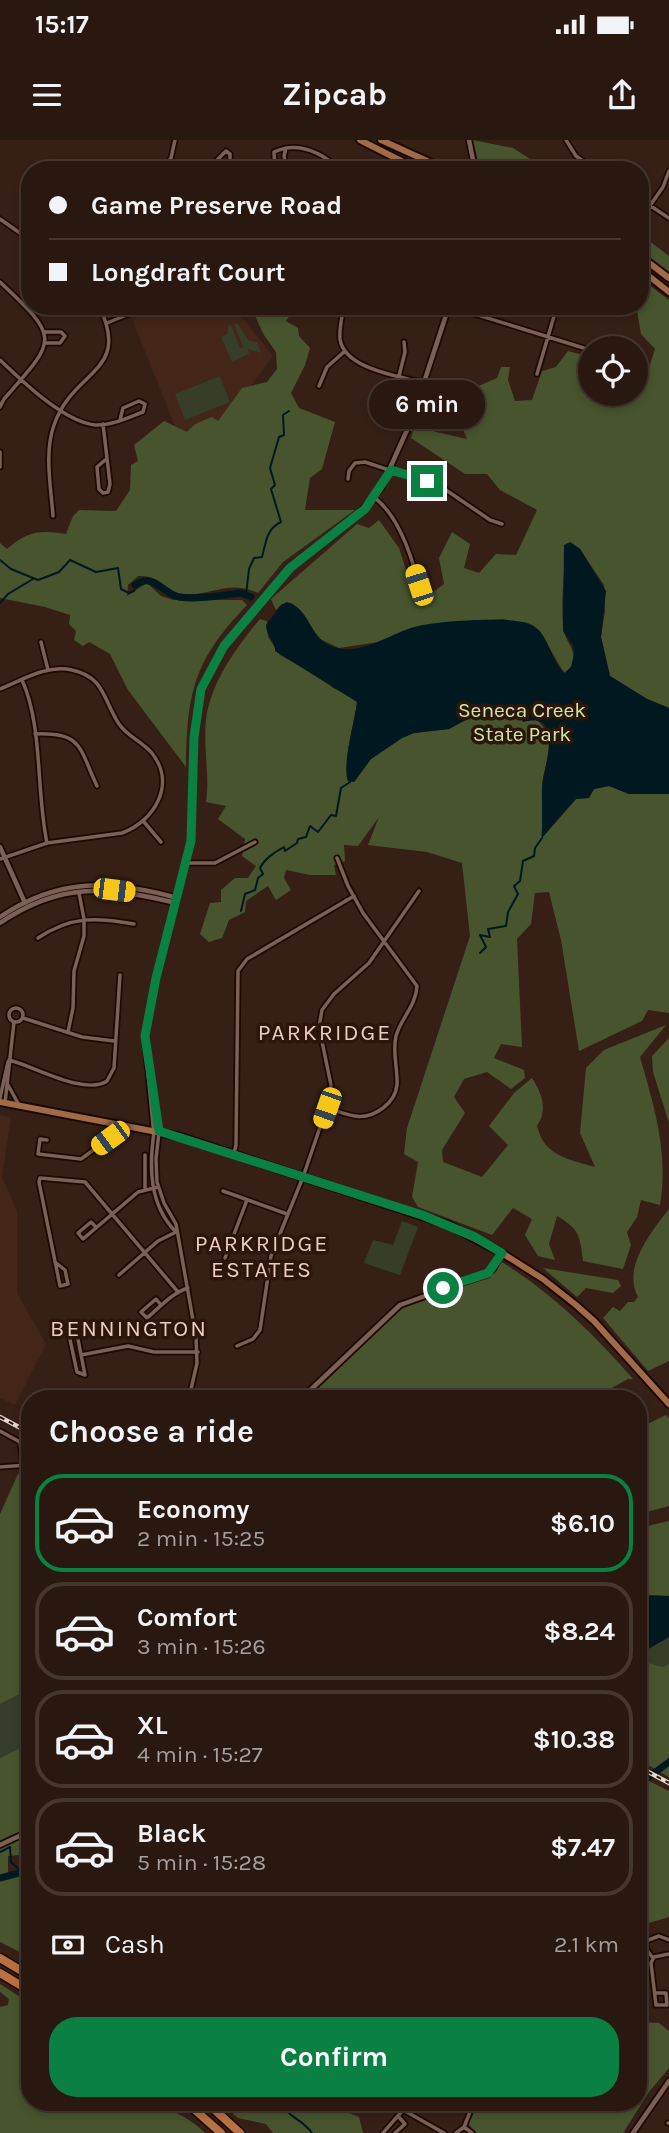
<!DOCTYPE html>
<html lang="en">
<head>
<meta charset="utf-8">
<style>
  body { margin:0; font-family:Karla,sans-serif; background:#302119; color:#f1f3f6; height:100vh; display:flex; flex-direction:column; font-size:26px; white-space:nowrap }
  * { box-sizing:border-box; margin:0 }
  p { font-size:23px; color:#a5a09f }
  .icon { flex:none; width:38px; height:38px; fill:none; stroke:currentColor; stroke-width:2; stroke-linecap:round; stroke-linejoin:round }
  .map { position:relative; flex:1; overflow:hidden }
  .sheet { position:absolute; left:21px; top:1250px; width:626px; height:721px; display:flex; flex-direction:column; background:#281810; border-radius:28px; box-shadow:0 4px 10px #0003,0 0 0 2px #443730 }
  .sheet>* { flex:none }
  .guide { position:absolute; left:21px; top:21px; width:628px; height:154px; border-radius:28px; box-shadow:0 4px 10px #0003,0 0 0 2px #443730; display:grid; align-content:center; height:154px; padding:0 28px; background:#281810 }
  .controls { position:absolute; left:578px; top:196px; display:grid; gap:14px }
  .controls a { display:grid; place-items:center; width:70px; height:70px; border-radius:50%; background:#281810; box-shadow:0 4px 10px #0003,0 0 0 2px #443730; font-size:35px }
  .end { position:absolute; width:32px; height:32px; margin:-16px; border:9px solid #0b8043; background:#fff; box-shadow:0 0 0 4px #fff }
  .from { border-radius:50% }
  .bubble { position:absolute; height:49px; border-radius:24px; background:#281810; box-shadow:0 4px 10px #0003,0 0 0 2px #443730; font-size:23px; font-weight:700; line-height:49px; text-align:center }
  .car { position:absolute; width:21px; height:42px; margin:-21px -10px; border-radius:9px; box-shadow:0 0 5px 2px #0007; background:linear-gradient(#f5c518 24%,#345 0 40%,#f5c518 0 76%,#345 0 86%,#f5c518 0) }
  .guide b { display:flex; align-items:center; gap:24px; height:66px; font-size:26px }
  .guide b+b { border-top:2px solid #443730 }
  .guide i { width:18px; height:18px; background:#f1f3f6 }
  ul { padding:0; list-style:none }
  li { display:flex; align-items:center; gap:21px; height:98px; margin:0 14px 10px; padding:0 14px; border:4px solid #443730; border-radius:28px }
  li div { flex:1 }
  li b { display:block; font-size:26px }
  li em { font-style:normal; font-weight:700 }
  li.selected { border-color:#0b8043 }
  li>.icon { width:63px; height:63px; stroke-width:1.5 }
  h2 { padding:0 28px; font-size:32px; line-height:84px }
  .pay { display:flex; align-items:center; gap:18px; height:77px; padding:0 28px; font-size:26px }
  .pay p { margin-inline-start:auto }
  .cta { display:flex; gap:14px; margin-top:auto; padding:14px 28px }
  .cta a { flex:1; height:80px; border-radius:28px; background:#0b8043; color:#fff; font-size:28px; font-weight:700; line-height:80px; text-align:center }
  .status { display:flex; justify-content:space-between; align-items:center; height:49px; padding:0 35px; background:#281810; direction:ltr }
  .status svg { height:19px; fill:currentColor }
  header { display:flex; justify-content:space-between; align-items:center; height:91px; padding:0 28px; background:#281810; font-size:32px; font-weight:700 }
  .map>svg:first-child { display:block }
</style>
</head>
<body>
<div class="status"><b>15:17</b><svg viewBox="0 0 49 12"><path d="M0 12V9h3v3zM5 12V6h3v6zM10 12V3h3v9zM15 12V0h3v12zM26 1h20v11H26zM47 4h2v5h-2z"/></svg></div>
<header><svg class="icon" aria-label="menu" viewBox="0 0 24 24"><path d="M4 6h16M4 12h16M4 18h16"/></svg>Zipcab<svg class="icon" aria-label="share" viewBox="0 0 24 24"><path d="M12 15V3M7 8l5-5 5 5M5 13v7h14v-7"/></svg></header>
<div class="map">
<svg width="669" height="1993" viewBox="0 0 669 1993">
  <rect width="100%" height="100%" fill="#362016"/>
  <path fill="#432618" d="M163 166H233L273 216 200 314 179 296 132 179Z
    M0 975 11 977 2 1037 17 1071V1153L46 1204 15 1265 0 1258Z"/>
  <path fill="#363d28" d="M237 183 249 201 257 202 261 213 248 209 249 214 232 222 221 197 228 194V186L231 185 240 208 243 207 234 184Z
    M220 236 230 262 185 280 175 254Z
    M402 1081 418 1087 400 1135 364 1123 373 1100 393 1105Z
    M669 1497V1524L663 1527 639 1520 642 1513Z
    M30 1549V1603L0 1618V1564Z"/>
  <path fill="#48542e" d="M473 0 513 8 547 30H480Z
    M640 94 669 116V139L641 117Z
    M641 139 669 160V568L647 559 610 536 601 497 605 471 604 445 580 409 570 402C564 410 560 479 564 492 568 506 578 511 571 527L564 533 539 490 504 479 432 484 378 502 339 508 320 499 310 488 307 479 291 463 281 465 276 470 271 459 357 384 369 388 379 380 399 408 417 464 444 444 439 418 452 392 470 404 464 428 479 433 496 414 516 415 537 370 500 350 487 334H465L411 298 415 284 436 292 467 299 459 280 472 264 471 249 497 238 501 227H510L508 240 515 261 532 260 542 231 556 227 568 211 590 217V254H635V247H643L655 209 641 194 637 171 644 163 641 161Z
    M263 166H281L291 174 286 181 298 188 299 196 310 208 305 225 291 253 299 268 335 282 322 329 310 338 305 370H355L283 422 258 453C228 439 211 457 183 454 166 452 162 435 138 436L128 445 127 456 147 443 161 456 173 460H242L247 465C194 520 187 552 186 627L128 550 110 514 89 502 83 506 74 500 76 491 69 484 70 475 45 467 0 458V403L7 409C28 391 40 390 66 394L73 376 79 370 116 371 130 350 131 325 138 321 134 305 164 281 187 292C194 283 202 281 212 277L218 281 242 248 267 242 277 229 276 212 264 195 255 176Z
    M260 479 267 481 268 497 280 515 320 537 333 548 355 558 357 562C355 581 342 624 348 641L354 642 371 619 402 598 414 593 449 589 486 569H513L517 571 519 578 537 580C562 604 543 620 542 647 541 664 544 681 541 697L576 659 589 658 594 649 609 646 629 654H669V873L648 870 642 881 579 911 561 800 549 752 535 753 531 784 517 799 522 907 501 904 494 918 524 930 525 938 511 949 487 932 464 939 454 957 465 973 442 1010 443 1022 482 1037 508 1005 489 986 514 953 532 938C542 954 548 969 537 986 544 1016 568 1019 595 1027L580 993 586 928 604 910 666 885 640 917C654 966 669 1014 660 1065L641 1060 637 1077 627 1092 631 1105 623 1129 583 1121C580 1095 579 1089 557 1076L549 1104 555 1120 538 1116 525 1095 532 1079 513 1068 492 1095 418 1067 412 1057 418 1022 404 1014 407 988 470 796 462 723 427 712 368 705 379 677 358 706 344 705 345 721 334 725 336 735H310L286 730 284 738 291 750 276 760 268 746 246 761 245 772 229 780 222 798 209 802 200 794 210 763 221 762V750L235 738H248L256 726 242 716 245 699 218 679 226 666 206 662C210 635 203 607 206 580 211 542 236 508 260 479Z
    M669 898V983L653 932 652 916Z
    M669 1069V1221L648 1231 603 1178 613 1167 620 1171 628 1162H634L638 1157C622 1128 651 1092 669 1069Z
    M500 1121C551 1152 594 1194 633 1239H628L594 1258H308L401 1169 411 1163 490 1138Z
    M543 1128 618 1140 621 1146 613 1153 586 1148 577 1157Z
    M666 1275 669 1278V1366L639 1374V1288Z
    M30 1305V1549L0 1564V1374L18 1334 29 1332Z
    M669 1381V1456L639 1455V1388Z
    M639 1520 663 1527 669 1524V1637L639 1620Z
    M30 1603V1714L8 1716V1735L30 1730V1817L0 1802V1618Z
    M639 1636 669 1651V1777L639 1786Z
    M0 1844 30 1863V1962C88 1962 161 1948 205 1993H0V1867L8 1865 9 1859 0 1852Z
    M639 1882 659 1883 669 1891V1928L649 1952 623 1993H477L468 1984 479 1962H639Z
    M220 1962H335L344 1971 359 1977 363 1993H273L266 1984 238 1978Z"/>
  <path fill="#001920" d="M570 402 580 409 606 451 601 497 610 536 647 559 669 568V654H629L609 646 594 649 589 658 576 659 542 698C542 682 542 666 542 649 542 630 567 570 523 582L517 571 513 569H486L449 589 414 593 402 598 371 619 354 642 348 641C342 624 355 581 357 562L275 511C276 502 266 496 266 485L281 465 287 462C311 468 309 502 337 508 364 514 390 494 414 487 433 481 515 475 532 485 550 495 550 521 565 533L571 527 574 514 573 506 563 491 564 405Z
    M639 1455 669 1456V1497L639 1514Z"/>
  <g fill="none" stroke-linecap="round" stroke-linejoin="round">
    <path stroke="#001920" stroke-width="2" d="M0 420 11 429 38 440 59 432 70 420 96 432 118 428 121 449 129 453 134 451 135 445
      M246 455 249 429 254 418 262 417C266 403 266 389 281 382L271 349 275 345 270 328 279 297 284 295 283 275 289 271
      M0 463 8 454 33 439
      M241 771 245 754 255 750 258 738 263 734 260 728C265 718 275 712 284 707L285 711 297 703 298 699 306 697 310 686 318 692 331 675 336 676 341 648 350 642
      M480 813 486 807 480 795 490 797 488 789 506 786 508 772 518 754 514 746 520 741 523 721 534 716 535 708 542 698
      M0 1712 10 1707 11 1722 21 1731
      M279 1962C290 1979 301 1978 312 1993"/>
    <path stroke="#001920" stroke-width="7" d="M135 445C154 432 161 453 179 457 199 460 221 455 241 453L251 457
      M639 1656 646 1639 669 1622
      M0 1738 30 1730"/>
    <g stroke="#1d0902" stroke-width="7">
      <path id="minor" d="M566 0 576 16 596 30
        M286 8 284 16 287 30
        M162 30 171 18 175 0
        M207 30 226 11 230 14V20L221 30
        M275 30 274 12C299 0 322 13 341 30
        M640 59 669 78
        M0 79 30 100
        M640 80 663 47 669 31
        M0 142C61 199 57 199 4 259L0 267
        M344 166C342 177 339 188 340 199 344 229 399 236 424 243
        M356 166 370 169
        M449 166 590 210
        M107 183 149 166
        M44 192H61L65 196 60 203H45
        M0 220C22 241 64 282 95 285 111 286 129 277 143 272L145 264 139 261 123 268 120 280
        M635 224 642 226
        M537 234 557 166
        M399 236 405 212 404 202
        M319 246 327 227 345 211
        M103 284 110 344 108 352 103 353 99 349 97 327 105 320
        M0 312V327
        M348 339 349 331 355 323 365 322 443 348 490 380 502 384
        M375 358C402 379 415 426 422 459
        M53 376C51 347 44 313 54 285 73 229 132 233 99 166
        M41 502 48 530
        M22 540C43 586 36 651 47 703
        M0 549C22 540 48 524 72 530 105 537 103 560 119 584 127 596 141 601 151 612 177 643 155 681 122 693L47 703 0 719
        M35 594C83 592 79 608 97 646
        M144 682 161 702
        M186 723H215L255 702
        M38 798C71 776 96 777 134 784
        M9 875a7 7 0 1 1 14 0a7 7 0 1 1-14 0Z
        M23 878 82 897 114 901
        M68 892 73 868 74 831 84 796V779L79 753
        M9 920C34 926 84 956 107 941L114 928 120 835
        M8 945 19 965
        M0 958 8 922
        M5 963 14 882
        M327 968C349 975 363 983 383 968 391 962 396 955 397 945 398 929 392 912 396 896 401 878 416 866 417 846L363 773 348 746 337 718
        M154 992C149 1027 149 1065 176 1092
        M159 992 156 1019 157 1042 164 1063 176 1084 196 1197 197 1223 189 1258
        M47 1000 40 999 38 1014 81 1019 110 998 114 985
        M234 1013 236 1005 238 831 247 819 354 756
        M145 1015V1048
        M223 1051 287 1074
        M96 1087 91 1082 78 1093 83 1099 138 1052 158 1047
        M225 1118 247 1060
        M55 1122 65 1130 68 1144 60 1146 39 1042 40 1038 85 1042 178 1152
        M119 1135 158 1101 176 1092
        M161 1165 156 1159 141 1172 147 1178C160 1167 172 1153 188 1148
        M76 1189 85 1235 77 1232 68 1190Z
        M237 1206 253 1199 260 1190 271 1116 303 1037 329 961 331 945 319 887 322 870 334 854 369 823 419 751
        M81 1215 128 1206 154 1212H198
        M0 1291 20 1302 23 1325
        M0 1327 27 1325
        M653 1818 646 1809V1801L659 1796 669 1800
        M655 1853H666L667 1865H656L651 1823 654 1817 669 1814
        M389 1962 444 1993
        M668 1983H669
        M464 1987 474 1962
        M383 1993 403 1970
        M395 1993 405 1984 398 1976
        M456 1993 464 1987 472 1993"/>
    </g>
    <g stroke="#1d0902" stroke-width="8">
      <path id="tertiary" d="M469 0 475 30
        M0 707 25 763
        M0 777C59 737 112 740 177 758
        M0 783C60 742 108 746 176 763
        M151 946 159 991
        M154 990 145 896 156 838 191 701 194 598 201 549 224 506 290 428 357 376 381 348 412 279 449 166
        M302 1258 400 1165 486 1134 493 1129 502 1113
        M0 1705 30 1691
        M633 1993 669 1941"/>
    </g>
    <g stroke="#1d0902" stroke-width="10">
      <path id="primary" d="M360 0 419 30
        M381 0 447 30
        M640 116 669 138
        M640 129 669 152
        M0 962 178 996 449 1085 502 1113 543 1139 576 1165 594 1181 669 1264"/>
    </g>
    <g stroke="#1d0902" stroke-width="11">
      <path id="motorway" d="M0 1818 30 1836
        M0 1833 30 1851
        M186 1962 221 1993
        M206 1962 240 1993"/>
    </g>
    <use href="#minor" stroke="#7b6055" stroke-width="3.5"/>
    <use href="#tertiary" stroke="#7b6055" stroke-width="4.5"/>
    <use href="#primary" stroke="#a06a4b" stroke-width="6"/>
    <use href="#motorway" stroke="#b97144" stroke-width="8"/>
    <g stroke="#e5d8d1" stroke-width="4.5">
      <path id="rail" d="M0 1277 30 1293
        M639 1627 669 1643"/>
    </g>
    <use href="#rail" stroke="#2c160c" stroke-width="2" stroke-dasharray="5" stroke-linecap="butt"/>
  </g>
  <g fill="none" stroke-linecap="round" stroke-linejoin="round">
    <path stroke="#0b8043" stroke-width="9" d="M427 341 391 330 365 369 290 428 224 506 201 549 194 597 191 701 156 838 145 896 159 991 422 1075 475 1097 502 1113 488 1133 443 1148"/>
  </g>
  <g text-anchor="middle" stroke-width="7" stroke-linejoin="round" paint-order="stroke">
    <g font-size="21" fill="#d0e7a4" stroke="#2c160c">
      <text x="522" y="577">Seneca Creek<tspan x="522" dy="24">State Park</tspan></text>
    </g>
    <g font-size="23" letter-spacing="2" fill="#ebcdbf" stroke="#2c160c">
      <text x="325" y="900">PARKRIDGE</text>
      <text x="262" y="1111">PARKRIDGE<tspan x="262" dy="26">ESTATES</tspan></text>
      <text x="129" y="1196">BENNINGTON</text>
    </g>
  </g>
</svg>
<div class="controls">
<a><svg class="icon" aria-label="locate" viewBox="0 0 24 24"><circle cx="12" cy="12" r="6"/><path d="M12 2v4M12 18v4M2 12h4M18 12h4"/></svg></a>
</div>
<i class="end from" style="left:443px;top:1148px"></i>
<i class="end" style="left:427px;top:341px"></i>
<div class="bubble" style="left:369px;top:240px;width:116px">6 min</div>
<i class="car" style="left:419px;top:445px;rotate:342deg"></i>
<i class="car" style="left:114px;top:750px;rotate:97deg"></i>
<i class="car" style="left:327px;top:968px;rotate:199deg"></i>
<i class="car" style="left:110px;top:998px;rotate:234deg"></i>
<div class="guide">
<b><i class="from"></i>Game Preserve Road</b>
<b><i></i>Longdraft Court</b>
</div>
<section class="sheet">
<h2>Choose a ride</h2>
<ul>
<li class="selected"><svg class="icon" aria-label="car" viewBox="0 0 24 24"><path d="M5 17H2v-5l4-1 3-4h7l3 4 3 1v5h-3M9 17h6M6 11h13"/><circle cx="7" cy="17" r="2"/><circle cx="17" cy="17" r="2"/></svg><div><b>Economy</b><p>2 min · 15:25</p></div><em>$6.10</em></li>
<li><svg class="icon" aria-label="car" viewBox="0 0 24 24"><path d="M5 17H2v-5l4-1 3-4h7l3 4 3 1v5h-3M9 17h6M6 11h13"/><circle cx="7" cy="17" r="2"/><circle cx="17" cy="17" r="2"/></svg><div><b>Comfort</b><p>3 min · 15:26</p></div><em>$8.24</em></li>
<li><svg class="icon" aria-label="car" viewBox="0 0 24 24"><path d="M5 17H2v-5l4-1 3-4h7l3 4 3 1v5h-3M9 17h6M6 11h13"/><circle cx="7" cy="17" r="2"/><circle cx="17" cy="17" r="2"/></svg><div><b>XL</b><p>4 min · 15:27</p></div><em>$10.38</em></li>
<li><svg class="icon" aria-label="car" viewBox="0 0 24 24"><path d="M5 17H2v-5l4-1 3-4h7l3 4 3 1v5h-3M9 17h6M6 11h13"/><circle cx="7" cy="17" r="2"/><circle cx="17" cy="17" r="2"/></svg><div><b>Black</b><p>5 min · 15:28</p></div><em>$7.47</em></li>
</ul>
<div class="pay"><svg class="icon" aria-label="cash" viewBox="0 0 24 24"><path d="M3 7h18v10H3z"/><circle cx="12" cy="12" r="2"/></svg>Cash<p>2.1 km</p></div>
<div class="cta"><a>Confirm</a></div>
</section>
</div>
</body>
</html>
